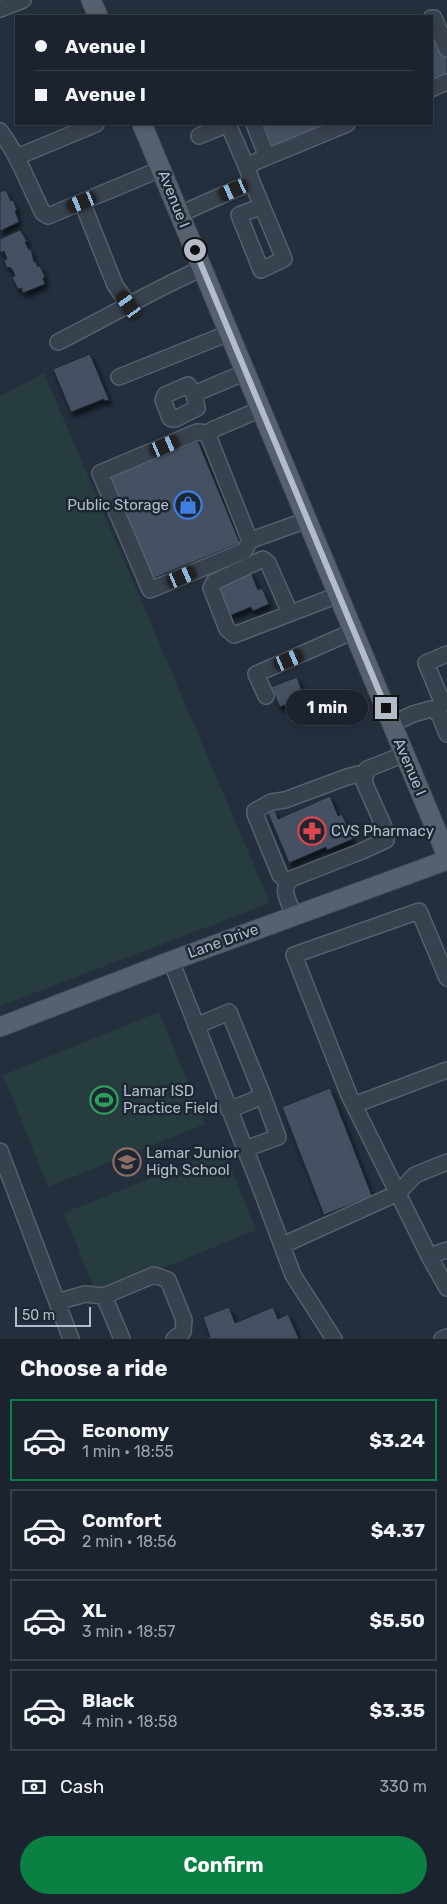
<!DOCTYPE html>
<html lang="en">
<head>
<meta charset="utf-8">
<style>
  body { margin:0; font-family:Rubik,sans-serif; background:#282f3a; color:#f1f3f6; height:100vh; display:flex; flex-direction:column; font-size:19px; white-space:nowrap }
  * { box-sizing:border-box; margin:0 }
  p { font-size:16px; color:#a0a4aa }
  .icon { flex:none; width:28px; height:28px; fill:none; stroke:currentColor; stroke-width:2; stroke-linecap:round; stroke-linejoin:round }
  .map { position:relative; height:1339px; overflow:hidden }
  .side { display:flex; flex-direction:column; background:#1b232e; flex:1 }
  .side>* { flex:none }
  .banner { position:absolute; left:15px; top:15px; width:418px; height:110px; border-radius:0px; box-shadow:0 2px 8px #0003,0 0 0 1px #39404a; display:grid; align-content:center; height:110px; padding:0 20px; background:#1b232e }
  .scale { position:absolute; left:15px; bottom:12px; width:76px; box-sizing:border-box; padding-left:5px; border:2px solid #b4bcc9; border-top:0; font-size:14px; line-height:18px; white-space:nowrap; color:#b4bcc9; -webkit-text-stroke:4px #1d2633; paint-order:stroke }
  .end { position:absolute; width:22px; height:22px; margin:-11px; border:6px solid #b4bcc9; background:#111; box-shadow:0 0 0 2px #111 }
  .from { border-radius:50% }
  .bubble { position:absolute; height:35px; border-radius:18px; background:#1b232e; box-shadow:0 2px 8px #0003,0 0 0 1px #39404a; font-size:16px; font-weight:700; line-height:35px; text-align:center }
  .car { position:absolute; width:15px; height:30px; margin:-15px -8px; border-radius:6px; box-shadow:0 0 4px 1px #0007; background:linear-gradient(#222 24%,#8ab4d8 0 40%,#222 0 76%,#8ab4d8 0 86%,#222 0) }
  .banner b { display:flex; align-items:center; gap:18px; height:48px; font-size:19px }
  .banner b+b { border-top:1px solid #39404a }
  .banner i { width:12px; height:12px; background:#f1f3f6 }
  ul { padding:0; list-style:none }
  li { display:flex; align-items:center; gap:15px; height:82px; margin:0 10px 8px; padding:0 10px; border:2px solid #39404a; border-radius:0px }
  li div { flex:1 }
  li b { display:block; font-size:19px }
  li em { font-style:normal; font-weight:700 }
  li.current { border-color:#0b8043 }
  li>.icon { width:45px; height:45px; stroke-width:1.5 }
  h2 { padding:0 20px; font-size:22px; line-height:60px }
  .pay { display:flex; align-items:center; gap:12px; height:55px; padding:0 20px; font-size:19px }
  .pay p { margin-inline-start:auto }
  .button { display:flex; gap:10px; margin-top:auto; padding:10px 20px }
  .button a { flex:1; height:58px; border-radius:30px; background:#0b8043; color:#fff; font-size:20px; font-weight:700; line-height:58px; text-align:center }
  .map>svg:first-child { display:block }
</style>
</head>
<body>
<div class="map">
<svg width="447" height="1339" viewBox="0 0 447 1339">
  <defs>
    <filter id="shadow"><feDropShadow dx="3" dy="5" stdDeviation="2.5" flood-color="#0009"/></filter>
  </defs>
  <rect width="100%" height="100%" fill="#242f3e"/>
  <path fill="#263c3f" d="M44 373 270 903 0 1006V396Z
    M159 1012 205 1124 48 1187 3 1075Z
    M223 1149 256 1230 97 1295 64 1213Z"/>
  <path fill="#455162" stroke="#1f2835" filter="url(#shadow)" d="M431 21 447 58V75L431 82Z
    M262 124H331L273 148Z
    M6 190 11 201 13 200 17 210 15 211 19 222 0 231V192Z
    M20 230 27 241 25 242 29 250 31 249 34 262 35 261 38 267 40 266 45 277 43 278 45 284 23 293 21 288 18 289 12 277 15 276 13 271 10 267 7 268 4 260 7 259 4 251 1 253 0 250V239Z
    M90 354 109 400 105 401 104 399 71 412 53 369Z
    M198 441 240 543 152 579 110 477Z
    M250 570 258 590 262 588 269 604 253 611 251 607 229 616 215 584Z
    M297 677 304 697 280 707 271 687Z
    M330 796 338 816 342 814 353 839 327 850 326 847 289 863 268 813 275 810 278 819Z
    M330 1088 372 1196 324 1215 282 1107Z
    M229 1307 235 1323 273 1307 278 1319 288 1314 299 1339H205L210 1337 203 1317Z"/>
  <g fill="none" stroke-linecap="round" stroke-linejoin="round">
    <g stroke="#565f6c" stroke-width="18">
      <path id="minor" d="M0 9 23 0
        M431 18H434L447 49
        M431 89 447 82
        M254 124 267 157
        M0 131C18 154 29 186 43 213L48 216 161 169
        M199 136 228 124 247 168
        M17 157 96 124
        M252 182 284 259 261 270 239 215 262 206
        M82 202 115 285 129 305
        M180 214 252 182 247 168 255 162 347 124
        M58 342C106 318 153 290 203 268
        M119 377 229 333
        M194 394 188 385 165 395 163 400 170 418 172 419H175L197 408 194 394 246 372
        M261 409 212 430 209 438 248 536 254 539 307 520
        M210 433 197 432 100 473 150 590 244 551 252 538
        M290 613 268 563 263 559 214 582 211 588 227 629 234 635 338 595
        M266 696 256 674 354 631
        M443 704 426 663 447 654
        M392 724 413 714 431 709 439 714 447 734
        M287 882 280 875 255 814V811L271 802 285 800 347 777 358 774 364 776
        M294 915C290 904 279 888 291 879L362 851 386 840 384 827 364 782 367 769 405 754
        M171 961 259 1184 293 1275 334 1339
        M447 978 419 911 294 955 349 1095 429 1256 447 1288
        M196 1026 229 1012 263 1096 229 1110
        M354 1105 447 1070
        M245 1149 278 1137 263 1096
        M0 1151 71 1339
        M283 1245 398 1193 415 1175 447 1162
        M429 1256 447 1250
        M104 1296 122 1339
        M57 1302 85 1294 104 1296 154 1275 168 1280 184 1320 183 1332 174 1339
        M442 1339 447 1337"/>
    </g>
    <g stroke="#414a57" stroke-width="21">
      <path id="major" d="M91 0 98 16
        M142 124 447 856
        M0 1027 171 961 447 860"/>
    </g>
    <use href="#minor" stroke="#38414e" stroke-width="15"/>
    <use href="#major" stroke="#56606e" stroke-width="19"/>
  </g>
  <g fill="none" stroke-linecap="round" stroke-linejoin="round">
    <path stroke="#b4bcc9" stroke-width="6" d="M195 250 386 708"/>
  </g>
  <defs>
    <g id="shop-ring" transform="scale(1.4375)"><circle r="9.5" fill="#1d2633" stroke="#3f7fe0" stroke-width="1.5"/><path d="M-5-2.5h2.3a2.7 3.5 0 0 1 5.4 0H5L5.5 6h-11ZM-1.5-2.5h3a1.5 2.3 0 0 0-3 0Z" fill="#3f7fe0"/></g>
    <g id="pharmacy-ring" transform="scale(1.4375)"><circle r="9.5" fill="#1d2633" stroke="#e0444e" stroke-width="1.5"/><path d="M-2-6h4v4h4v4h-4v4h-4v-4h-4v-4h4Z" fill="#e0444e"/></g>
    <g id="stadium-ring" transform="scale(1.4375)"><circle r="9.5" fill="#1d2633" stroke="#2e9e5b" stroke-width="1.5"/><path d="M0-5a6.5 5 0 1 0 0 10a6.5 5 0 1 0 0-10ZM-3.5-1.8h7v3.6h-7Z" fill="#2e9e5b"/></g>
    <g id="school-ring" transform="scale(1.4375)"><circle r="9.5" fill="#1d2633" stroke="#8d6e63" stroke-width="1.5"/><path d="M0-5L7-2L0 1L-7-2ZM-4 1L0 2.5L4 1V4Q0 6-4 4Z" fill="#8d6e63"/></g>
  </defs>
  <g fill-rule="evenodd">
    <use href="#shop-ring" x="188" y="505"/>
    <use href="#pharmacy-ring" x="312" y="831"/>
    <use href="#stadium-ring" x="104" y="1100"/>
    <use href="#school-ring" x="127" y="1162"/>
  </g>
  <g text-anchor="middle" stroke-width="5" stroke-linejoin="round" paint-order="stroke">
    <g font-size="15" fill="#b4bcc9" stroke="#1d2633">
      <text transform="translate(174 199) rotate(68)" y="5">Avenue I</text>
      <text transform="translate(410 767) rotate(67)" y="5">Avenue I</text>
      <text transform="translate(223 941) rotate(-20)" y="5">Lane Drive</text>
    </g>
    <g font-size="15" fill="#b4bcc9" stroke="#1d2633" text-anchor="start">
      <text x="169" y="510" text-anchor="end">Public Storage</text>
      <text x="331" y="836">CVS Pharmacy</text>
      <text x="123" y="1096">Lamar ISD<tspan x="123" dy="17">Practice Field</tspan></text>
      <text x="146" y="1158">Lamar Junior<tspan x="146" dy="17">High School</tspan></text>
    </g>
  </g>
</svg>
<div class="scale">50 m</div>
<i class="end from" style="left:195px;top:250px"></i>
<i class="end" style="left:386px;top:708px"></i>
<div class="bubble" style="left:286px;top:690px;width:82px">1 min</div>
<i class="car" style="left:234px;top:190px;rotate:246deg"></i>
<i class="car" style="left:82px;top:202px;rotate:248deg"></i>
<i class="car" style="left:129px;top:305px;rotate:324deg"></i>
<i class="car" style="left:165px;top:446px;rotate:67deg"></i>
<i class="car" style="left:182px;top:577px;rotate:67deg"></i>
<i class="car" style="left:289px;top:660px;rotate:67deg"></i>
<div class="banner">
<b><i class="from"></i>Avenue I</b>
<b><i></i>Avenue I</b>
</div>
</div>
<section class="side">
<h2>Choose a ride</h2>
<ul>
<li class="current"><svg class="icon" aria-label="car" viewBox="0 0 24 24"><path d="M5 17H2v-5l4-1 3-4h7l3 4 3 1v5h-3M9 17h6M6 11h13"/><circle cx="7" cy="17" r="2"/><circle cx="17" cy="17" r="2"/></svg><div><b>Economy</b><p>1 min · 18:55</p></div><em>$3.24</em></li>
<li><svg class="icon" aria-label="car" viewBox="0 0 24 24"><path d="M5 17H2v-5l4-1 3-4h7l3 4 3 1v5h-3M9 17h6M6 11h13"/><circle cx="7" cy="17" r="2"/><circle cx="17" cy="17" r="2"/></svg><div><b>Comfort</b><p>2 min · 18:56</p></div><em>$4.37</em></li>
<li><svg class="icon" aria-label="car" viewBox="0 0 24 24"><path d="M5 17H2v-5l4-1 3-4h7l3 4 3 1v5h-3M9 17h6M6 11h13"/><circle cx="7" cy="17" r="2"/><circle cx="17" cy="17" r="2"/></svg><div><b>XL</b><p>3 min · 18:57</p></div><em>$5.50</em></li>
<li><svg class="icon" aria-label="car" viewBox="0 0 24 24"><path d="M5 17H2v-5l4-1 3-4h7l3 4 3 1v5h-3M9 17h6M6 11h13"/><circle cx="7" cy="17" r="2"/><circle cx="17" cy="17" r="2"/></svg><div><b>Black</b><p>4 min · 18:58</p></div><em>$3.35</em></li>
</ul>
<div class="pay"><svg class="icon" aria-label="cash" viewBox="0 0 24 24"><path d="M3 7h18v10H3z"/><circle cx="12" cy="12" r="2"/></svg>Cash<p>330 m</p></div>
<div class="button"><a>Confirm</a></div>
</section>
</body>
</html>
